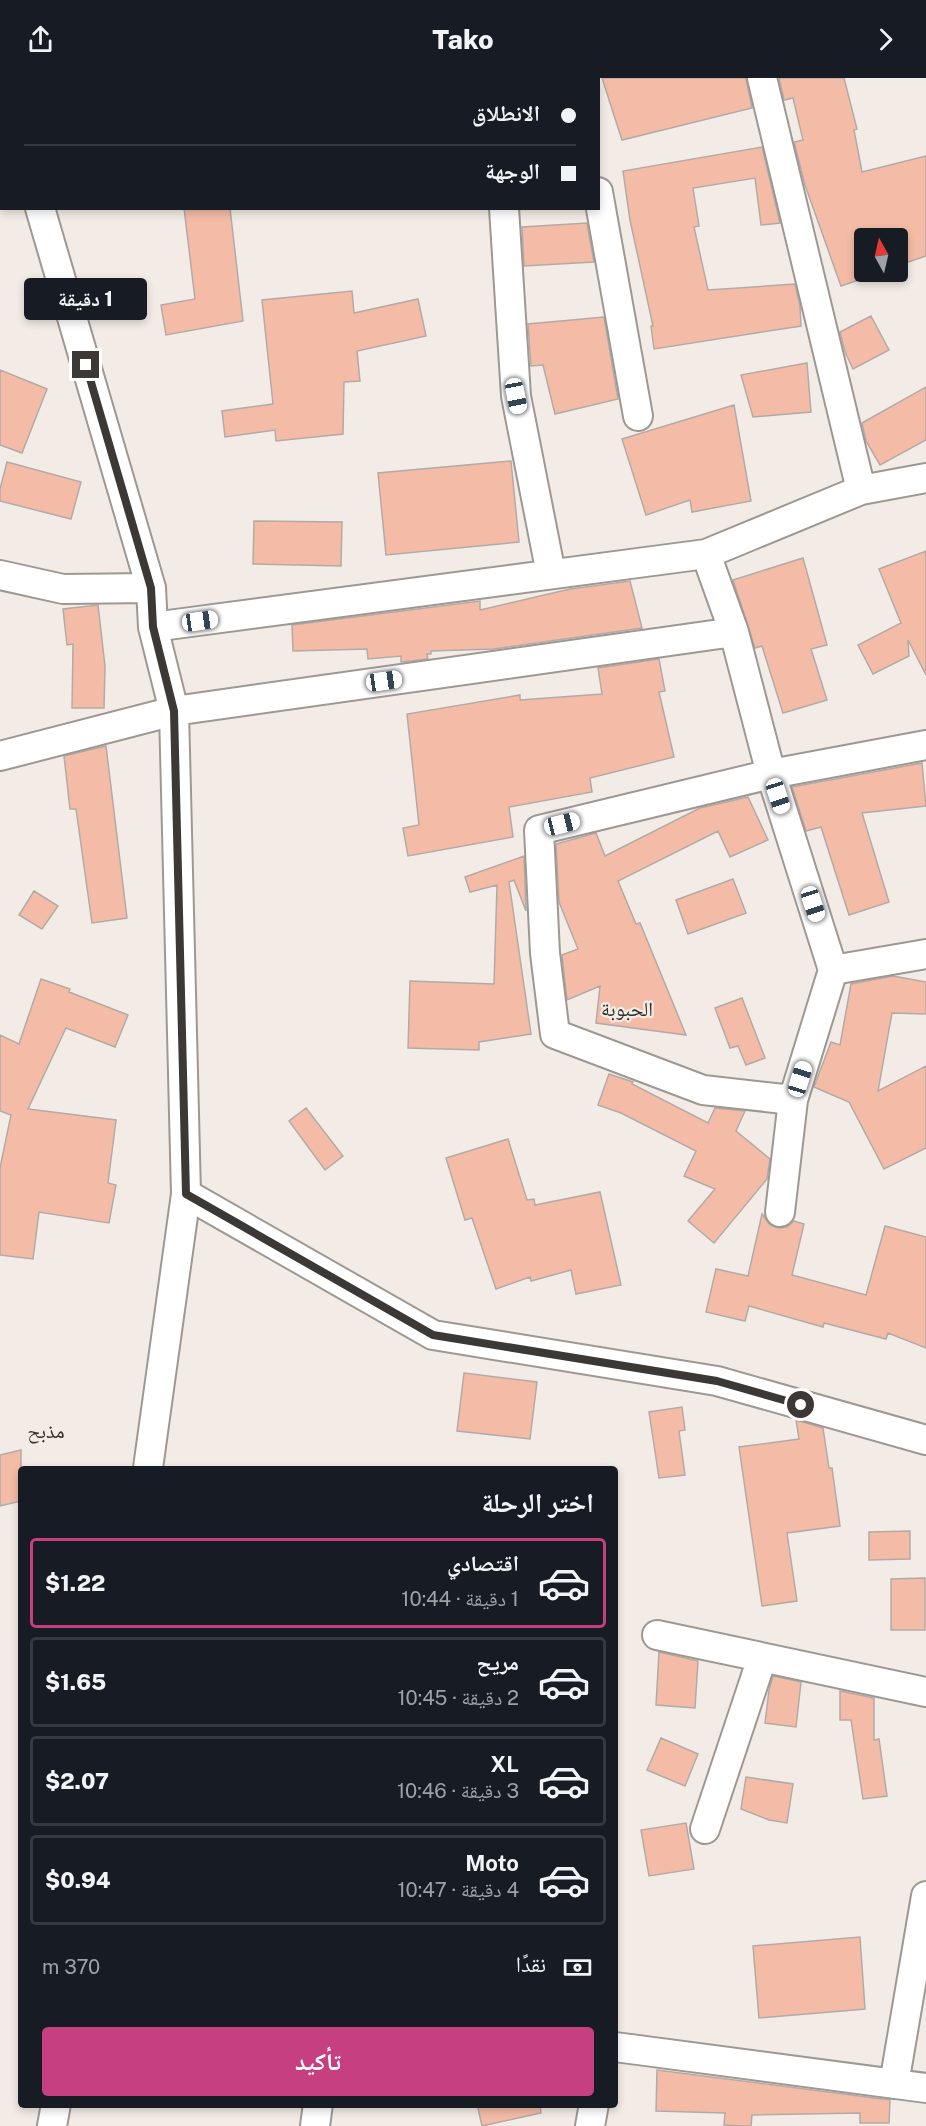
<!DOCTYPE html>
<html lang="ar">
<head>
<meta charset="utf-8">
<style>
  body { margin:0; font-family:"Public Sans","Noto Naskh Arabic",sans-serif; background:#242831; color:#f1f3f6; direction:rtl; height:100vh; display:flex; flex-direction:column; font-size:22px; white-space:nowrap }
  * { box-sizing:border-box; margin:0 }
  p { font-size:20px; color:#9ea1a6 }
  .icon { flex:none; width:33px; height:33px; fill:none; stroke:currentColor; stroke-width:2; stroke-linecap:round; stroke-linejoin:round }
  .map { position:relative; flex:1; overflow:hidden; direction:ltr }
  .side { position:absolute; left:18px; top:1388px; width:600px; height:642px; display:flex; flex-direction:column; background:#171b24; border-radius:6px; box-shadow:0 3px 9px #0003; direction:rtl }
  .side>* { flex:none }
  .banner { position:absolute; left:0px; top:0px; width:600px; height:132px; box-shadow:0 3px 9px #0003; direction:rtl; display:grid; align-content:center; height:132px; padding:0 24px; background:#171b24 }
  .needle { width:39px; rotate:352deg }
  .controls { position:absolute; left:854px; top:150px; display:grid; gap:12px }
  .controls a { display:grid; place-items:center; width:54px; height:54px; border-radius:6px; background:#171b24; box-shadow:0 3px 9px #0003; font-size:30px }
  .end { position:absolute; width:27px; height:27px; margin:-14px; border:8px solid #3b3836; background:#fff; box-shadow:0 0 0 3px #fff }
  .from { border-radius:50% }
  .bubble { position:absolute; height:42px; border-radius:6px; background:#171b24; box-shadow:0 3px 9px #0003; font-size:20px; font-weight:800; line-height:42px; text-align:center; direction:rtl }
  .car { position:absolute; width:18px; height:36px; margin:-18px -9px; border-radius:8px; box-shadow:0 0 4px 2px #0007; background:linear-gradient(#fff 24%,#345 0 40%,#fff 0 76%,#345 0 86%,#fff 0) }
  .banner b { display:flex; align-items:center; gap:21px; height:57px; font-size:22px }
  .banner b+b { border-top:2px solid #363941 }
  .banner i { width:15px; height:15px; background:#f1f3f6 }
  ul { padding:0; list-style:none }
  li { display:flex; align-items:center; gap:18px; height:90px; margin:0 12px 9px; padding:0 12px; border:3px solid #363941; border-radius:6px }
  li div { flex:1 }
  li b { display:block; font-size:22px }
  li em { font-style:normal; font-weight:800 }
  li.current { border-color:#c64081 }
  li>.icon { width:54px; height:54px; stroke-width:1.5 }
  h2 { padding:0 24px; font-size:27px; line-height:72px }
  .pay { display:flex; align-items:center; gap:15px; height:66px; padding:0 24px; font-size:22px }
  .pay p { margin-inline-start:auto }
  .cta { display:flex; gap:12px; margin-top:auto; padding:12px 24px }
  .cta a { flex:1; height:69px; border-radius:6px; background:#c64081; color:#fff; font-size:24px; font-weight:800; line-height:69px; text-align:center }
  header { display:flex; justify-content:space-between; align-items:center; height:78px; padding:0 24px; background:#171b24; font-size:27px; font-weight:800 }
  .map>svg:first-child { display:block }
</style>
</head>
<body>
<header><svg class="icon" aria-label="forward" viewBox="0 0 24 24"><path d="M9 5l7 7-7 7"/></svg>Tako<svg class="icon" aria-label="share" viewBox="0 0 24 24"><path d="M12 15V3M7 8l5-5 5 5M5 13v7h14v-7"/></svg></header>
<div class="map">
<svg width="926" height="2048" viewBox="0 0 926 2048">
  <rect width="100%" height="100%" fill="#f3ece6"/>
  <path fill="#f4bca7" stroke="#b3aaa7" stroke-width="1.5" d="M602 0H746L752 30 622 62Z
    M779 0H844L857 51 854 52 862 94 926 78V178L897 188V160H864V194H882L841 208 805 107 794 64 803 62 793 20 784 22Z
    M762 69 780 145 761 147 755 100 693 110 699 148 694 149 708 212 795 206 800 228 801 248 654 271 651 248H653L630 142 623 93Z
    M184 130H230L243 243 166 257 161 227 195 221Z
    M587 145 594 184 524 188 522 149Z
    M352 213 354 235 418 221 426 258 357 273 360 303 344 304 343 356 276 363 275 352 225 359 222 333 273 326 262 222Z
    M871 238 889 272 853 291 845 274 840 254Z
    M604 239 618 321 555 336 543 287 531 288 528 246Z
    M807 285 811 334 753 339 741 297Z
    M0 292 47 311 22 375 0 367Z
    M926 309V362L880 387 866 363 862 345Z
    M734 327 751 423 692 434 690 422 646 437 622 361Z
    M511 383 519 464 386 477 378 395Z
    M7 384 81 404 71 441 0 423V411Z
    M254 443 342 444 341 488 253 486Z
    M926 473V597L908 562 909 578 873 596 858 567 901 545 879 491Z
    M803 480 827 567 811 571 827 622 783 635 762 568 755 570 733 502Z
    M630 503 642 550 494 571 431 573V576H427L428 581 401 584V578L368 581 367 571 293 573 292 547 480 523V532L570 511Z
    M98 527 105 588 104 630H72L73 566 67 567 63 531Z
    M659 581 665 613 659 614 674 679 590 700 592 714 509 729 513 759 408 778 403 750 419 747 407 636 520 617V622L602 616 598 590Z
    M106 668 127 840 92 845 76 731H70L64 678Z
    M922 685 926 728 862 735 889 824 849 837 821 749 806 753 792 709Z
    M748 719 768 762 730 779 718 753 618 803 636 846 640 845 686 957 596 945 600 908 567 922 562 877 578 871 559 824 556 766 596 755 605 778 700 730Z
    M524 778 526 833 514 802 509 804 531 956 479 964V972L408 970 410 903 494 906 497 807 470 814 465 799Z
    M733 801 746 835 688 856 676 822Z
    M34 813 58 828 42 851 19 837Z
    M893 898 926 904V936L892 935 878 1013 926 988V1070L884 1091 849 1024 814 1009 831 964 840 967 851 906Z
    M41 901 70 911 69 914 128 937 115 969 66 950 28 1031 116 1042 108 1105 116 1107 109 1145 39 1134 33 1181 0 1177V1090L11 1037 0 1033V957L19 966Z
    M742 920 765 980 746 987 738 968 730 970 715 930Z
    M609 996 633 1004 632 1006 708 1045 715 1030 745 1033 736 1053 770 1081 767 1101 714 1165 688 1143 715 1111 684 1098 696 1073 621 1035 598 1027Z
    M306 1030 343 1078 325 1092 289 1043Z
    M508 1061 527 1122 534 1121 535 1127 600 1114 621 1207 576 1216 571 1192 531 1203 530 1199 496 1211 472 1140 465 1142 446 1080Z
    M762 1136 770 1147 778 1150 787 1149 794 1143 804 1146 792 1197 866 1217 885 1148 926 1159V1270L888 1255 886 1261 824 1245 823 1249 749 1228 745 1243 706 1234 716 1191 748 1198Z
    M464 1295 537 1304 530 1361 457 1353Z
    M682 1329 685 1352 679 1353 685 1397 659 1400 649 1334Z
    M796 1342 823 1350 829 1390H832L840 1448 787 1455 797 1523 762 1528 739 1369 799 1361Z
    M21 1372V1423L0 1428V1377Z
    M910 1453V1481L869 1482V1454Z
    M925 1500V1552H891V1501Z
    M659 1574 698 1583 695 1630 656 1627Z
    M773 1598 801 1604 796 1649 765 1645 769 1612Z
    M840 1613 874 1620V1662L879 1661 887 1718 863 1721 851 1642H840Z
    M661 1660 698 1676 685 1708 647 1692Z
    M746 1699 793 1706 787 1745 769 1742 741 1731Z
    M686 1745 694 1791 649 1798 641 1752Z
    M860 1859 865 1931 759 1940 753 1868Z
    M657 1992 890 2022 889 2045H860V2035L752 2037 751 2048H742L724 2047 725 2035 656 2033Z
    M477 2026H540L541 2035 482 2048Z"/>
  <g fill="none" stroke-linecap="round" stroke-linejoin="round">
    <g stroke="#9e9893" stroke-width="32">
      <path id="minor" d="M2 0 3 2
        M476 0V2
        M575 0 576 2
        M762 0 861 412
        M598 114 638 338
        M40 130 151 510 153 549 174 633 186 1116 148 1390
        M504 130 516 318 551 496
        M0 497 63 511 151 510
        M153 549 706 476 861 412 926 400
        M734 554 771 696 833 892 926 876
        M0 678 174 633 734 554 706 476
        M793 1022 703 1012 555 956 545 875 539 752 771 696 926 667
        M186 1116 433 1257 717 1303 926 1362
        M780 1134 793 1022 833 892
        M657 1557 926 1614
        M705 1751 762 1580
        M615 1969 926 2010
        M894 2006 926 1818
        M52 2048 56 2026
        M315 2048 318 2026
        M590 2048 594 2026"/>
    </g>
    <use href="#minor" stroke="#fff" stroke-width="28"/>
  </g>
  <g fill="none" stroke-linecap="round" stroke-linejoin="round">
    <path stroke="#3b3836" stroke-width="8" d="M86 287 151 510 153 549 174 633 186 1116 433 1257 717 1303 801 1327"/>
  </g>
  <g text-anchor="middle" stroke-width="4.5" stroke-linejoin="round" paint-order="stroke">
    <g font-size="20" fill="#2f2b26" stroke="#f3ece6">
      <text x="627" y="938">الحبوبة</text>
      <text x="46" y="1360">مذبح</text>
    </g>
  </g>
</svg>
<div class="controls">
<a><svg class="needle" viewBox="-14 -14 28 28"><path d="M0-13l5 13h-10z" fill="#e53935"/><path d="M0 13l5-13h-10z" fill="#9ea1a6"/></svg></a>
</div>
<i class="end from" style="left:801px;top:1327px"></i>
<i class="end" style="left:86px;top:287px"></i>
<div class="bubble" style="left:24px;top:200px;width:123px">1 دقيقة</div>
<i class="car" style="left:516px;top:318px;rotate:169deg"></i>
<i class="car" style="left:200px;top:543px;rotate:82deg"></i>
<i class="car" style="left:384px;top:603px;rotate:82deg"></i>
<i class="car" style="left:778px;top:718px;rotate:162deg"></i>
<i class="car" style="left:562px;top:746px;rotate:76deg"></i>
<i class="car" style="left:813px;top:826px;rotate:162deg"></i>
<i class="car" style="left:800px;top:1001px;rotate:17deg"></i>
<div class="banner">
<b><i class="from"></i>الانطلاق</b>
<b><i></i>الوجهة</b>
</div>
<section class="side">
<h2>اختر الرحلة</h2>
<ul>
<li class="current"><svg class="icon" aria-label="car" viewBox="0 0 24 24"><path d="M5 17H2v-5l4-1 3-4h7l3 4 3 1v5h-3M9 17h6M6 11h13"/><circle cx="7" cy="17" r="2"/><circle cx="17" cy="17" r="2"/></svg><div><b>اقتصادي</b><p>1 دقيقة · 10:44</p></div><em>$1.22</em></li>
<li><svg class="icon" aria-label="car" viewBox="0 0 24 24"><path d="M5 17H2v-5l4-1 3-4h7l3 4 3 1v5h-3M9 17h6M6 11h13"/><circle cx="7" cy="17" r="2"/><circle cx="17" cy="17" r="2"/></svg><div><b>مريح</b><p>2 دقيقة · 10:45</p></div><em>$1.65</em></li>
<li><svg class="icon" aria-label="car" viewBox="0 0 24 24"><path d="M5 17H2v-5l4-1 3-4h7l3 4 3 1v5h-3M9 17h6M6 11h13"/><circle cx="7" cy="17" r="2"/><circle cx="17" cy="17" r="2"/></svg><div><b>XL</b><p>3 دقيقة · 10:46</p></div><em>$2.07</em></li>
<li><svg class="icon" aria-label="car" viewBox="0 0 24 24"><path d="M5 17H2v-5l4-1 3-4h7l3 4 3 1v5h-3M9 17h6M6 11h13"/><circle cx="7" cy="17" r="2"/><circle cx="17" cy="17" r="2"/></svg><div><b>Moto</b><p>4 دقيقة · 10:47</p></div><em>$0.94</em></li>
</ul>
<div class="pay"><svg class="icon" aria-label="cash" viewBox="0 0 24 24"><path d="M3 7h18v10H3z"/><circle cx="12" cy="12" r="2"/></svg>نقدًا<p>370 m</p></div>
<div class="cta"><a>تأكيد</a></div>
</section>
</div>
</body>
</html>
